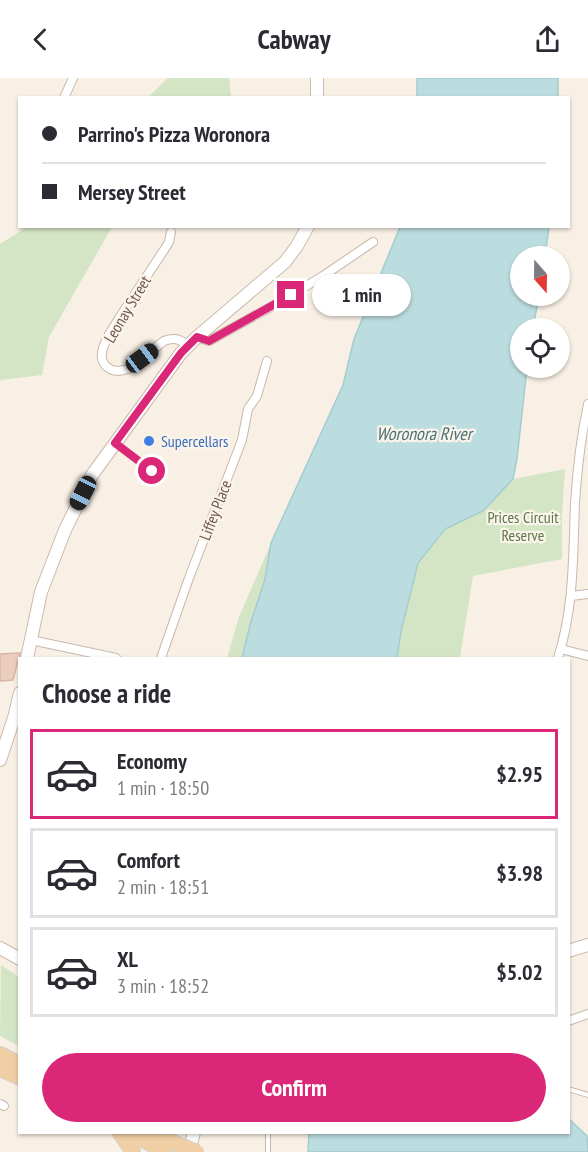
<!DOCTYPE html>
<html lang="en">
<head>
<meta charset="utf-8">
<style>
  body { margin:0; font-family:"PT Sans Narrow",sans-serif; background:#f2f2f3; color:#2b2b33; height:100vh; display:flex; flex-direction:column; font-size:22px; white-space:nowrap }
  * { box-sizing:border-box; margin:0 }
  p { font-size:20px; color:#7c7c81 }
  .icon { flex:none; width:33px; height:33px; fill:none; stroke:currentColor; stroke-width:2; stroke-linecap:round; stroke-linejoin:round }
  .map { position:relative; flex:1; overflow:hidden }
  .panel { position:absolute; left:18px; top:579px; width:552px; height:477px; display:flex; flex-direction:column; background:#fff; border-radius:0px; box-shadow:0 2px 4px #0004 }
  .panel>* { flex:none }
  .hud { position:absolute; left:18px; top:18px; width:552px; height:132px; border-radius:0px; box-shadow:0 2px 4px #0004; display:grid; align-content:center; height:132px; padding:0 24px; background:#fff }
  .needle { width:39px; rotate:160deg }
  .tools { position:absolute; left:510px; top:168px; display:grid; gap:12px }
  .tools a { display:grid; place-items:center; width:60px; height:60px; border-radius:50%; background:#fff; box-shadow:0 2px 4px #0004; font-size:30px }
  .end { position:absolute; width:27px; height:27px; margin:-14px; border:8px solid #db2777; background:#fff; box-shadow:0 0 0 3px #fff }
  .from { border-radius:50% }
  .bubble { position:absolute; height:42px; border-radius:21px; background:#fff; box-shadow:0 2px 4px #0004; font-size:20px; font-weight:800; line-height:42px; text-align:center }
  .car { position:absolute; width:18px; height:36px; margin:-18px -9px; border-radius:8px; box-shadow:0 0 4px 2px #0007; background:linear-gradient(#222 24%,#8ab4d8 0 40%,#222 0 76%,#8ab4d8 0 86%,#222 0) }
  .hud b { display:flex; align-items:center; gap:21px; height:57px; font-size:22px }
  .hud b+b { border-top:2px solid #e1e1e2 }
  .hud i { width:15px; height:15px; background:#2b2b33 }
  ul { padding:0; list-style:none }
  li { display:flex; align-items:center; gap:18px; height:90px; margin:0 12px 9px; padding:0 12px; border:3px solid #e1e1e2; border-radius:0px }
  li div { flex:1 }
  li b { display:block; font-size:22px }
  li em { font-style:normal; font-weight:800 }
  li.current { border-color:#db2777 }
  li>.icon { width:54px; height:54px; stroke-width:1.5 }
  h2 { padding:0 24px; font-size:27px; line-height:72px }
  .cta { display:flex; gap:12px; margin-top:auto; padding:12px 24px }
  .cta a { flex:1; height:69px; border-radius:36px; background:#db2777; color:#fff; font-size:24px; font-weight:800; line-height:69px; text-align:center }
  header { display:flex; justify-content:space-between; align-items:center; height:78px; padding:0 24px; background:#fff; font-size:27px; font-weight:800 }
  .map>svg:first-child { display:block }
</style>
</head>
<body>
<header><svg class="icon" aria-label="back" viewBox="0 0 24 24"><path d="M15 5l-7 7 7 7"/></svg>Cabway<svg class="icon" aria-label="share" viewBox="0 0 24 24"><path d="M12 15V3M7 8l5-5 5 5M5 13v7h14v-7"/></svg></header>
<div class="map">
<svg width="588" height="1074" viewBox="0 0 588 1074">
  <rect width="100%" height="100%" fill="#f9f0e5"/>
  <path fill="#d4e5c6" d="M168 0H229L231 19H148Z
    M27 149H112L49 259 42 297 1 302 0 304V166Z
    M565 391 562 437V481L473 498 460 580H397L401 553 417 485 445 451 483 433 513 401Z
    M271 465 265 501 250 547 242 580H227L239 539Z
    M1 887 19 899V968L0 958Z"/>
  <path fill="#bcdde0" stroke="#a4ccd0" stroke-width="1.5" d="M417 0H558V19H417Z
    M400 149H549L545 178H520V218H539L533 250H520V290H527L517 381 513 401 483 433 445 451 418 485 401 553 397 580H242L250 547 265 501 271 465 343 307 354 261Z
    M569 1041 587 1058 588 1074H308L309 1055 568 1054Z"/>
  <path fill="#ebcec0" stroke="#dbb5a3" stroke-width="1.5" d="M20 575 13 602 0 603V576Z"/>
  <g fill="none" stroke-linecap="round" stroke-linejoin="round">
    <g stroke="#c8b8ad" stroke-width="6">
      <path id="lane" d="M116 366 152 393
        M568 1011 588 1017
        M268 1074V1054"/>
    </g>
    <g stroke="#c8b8ad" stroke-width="10">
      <path id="street" d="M64 20 73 0
        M171 154 169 164 164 172C151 192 138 211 125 231 119 241 102 264 102 276 101 280 103 285 106 288 113 295 120 293 128 291L164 263C174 259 179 261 188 267
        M197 259 209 263 276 226 323 198 373 164
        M571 518 588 516
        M31 562 116 580
        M561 571 588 578
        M161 580 189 500 242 362 248 331 257 318 267 283
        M558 580C574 530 573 478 575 426 577 392 581 359 588 326
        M568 943 588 936
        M0 1026 4 1028"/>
    </g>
    <g stroke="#cdb9ae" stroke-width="14">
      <path id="secondary" d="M317 20V0
        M27 580 41 514 65 452 92 397 181 275 197 259 285 184 297 168 308 148
        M0 682 14 640 20 615
        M0 870 20 881
        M568 873 588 867
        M189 1074 194 1054"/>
    </g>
    <g stroke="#d6d0cd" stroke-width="16">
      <path id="primary" d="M0 976 20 986
        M0 991 20 1000
        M119 1054 133 1074
        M127 1054 166 1074
        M153 1054 173 1064"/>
    </g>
    <use href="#lane" stroke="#fff" stroke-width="4"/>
    <use href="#street" stroke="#fff" stroke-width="8"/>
    <use href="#secondary" stroke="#fff" stroke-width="12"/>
    <use href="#primary" stroke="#f0cfa5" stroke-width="14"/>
    <g stroke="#d6d0cd" stroke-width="16" stroke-linecap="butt">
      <path id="primary-bridge" d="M173 1064 197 1074"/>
    </g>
    <use href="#primary-bridge" stroke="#f0cfa5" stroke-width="14"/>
  </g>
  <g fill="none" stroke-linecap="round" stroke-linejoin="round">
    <path stroke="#db2777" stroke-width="8" d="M152 393 115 365 181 275 197 259 209 263 291 217"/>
  </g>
  <circle fill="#3f7fe0" stroke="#fcf4eb" stroke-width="2" cx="149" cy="363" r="6"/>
  <g text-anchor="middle" stroke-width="4.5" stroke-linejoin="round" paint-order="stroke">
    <g font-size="16" fill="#6e574e" stroke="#fcf4eb">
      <text transform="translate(127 231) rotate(-59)" y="6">Leonay Street</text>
      <text transform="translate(215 432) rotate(-69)" y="6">Liffey Place</text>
    </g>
    <g font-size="16" fill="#366cbe" stroke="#fcf4eb" text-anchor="start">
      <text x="161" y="369">Supercellars</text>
    </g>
    <g font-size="16" fill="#5b794a" stroke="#fcf4eb">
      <text x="523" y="445">Prices Circuit<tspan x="523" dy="18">Reserve</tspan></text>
    </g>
    <g font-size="18" font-style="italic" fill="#477378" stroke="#fcf4eb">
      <text x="424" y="362">Woronora River</text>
    </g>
  </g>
</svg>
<div class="tools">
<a><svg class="needle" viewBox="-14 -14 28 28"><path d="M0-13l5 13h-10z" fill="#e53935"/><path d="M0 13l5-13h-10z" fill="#7c7c81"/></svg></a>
<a><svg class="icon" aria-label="locate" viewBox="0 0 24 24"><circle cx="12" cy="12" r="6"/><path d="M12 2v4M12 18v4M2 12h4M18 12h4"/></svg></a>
</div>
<i class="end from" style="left:152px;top:393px"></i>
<i class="end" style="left:291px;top:217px"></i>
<div class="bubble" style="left:312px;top:196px;width:99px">1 min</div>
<i class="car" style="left:142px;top:280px;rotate:53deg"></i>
<i class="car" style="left:83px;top:415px;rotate:207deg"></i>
<div class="hud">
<b><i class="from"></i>Parrino's Pizza Woronora</b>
<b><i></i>Mersey Street</b>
</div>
<section class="panel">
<h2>Choose a ride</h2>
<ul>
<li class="current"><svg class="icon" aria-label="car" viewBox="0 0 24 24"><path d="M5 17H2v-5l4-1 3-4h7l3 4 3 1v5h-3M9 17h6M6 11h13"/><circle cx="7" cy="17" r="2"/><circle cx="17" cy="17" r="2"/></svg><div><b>Economy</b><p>1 min · 18:50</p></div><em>$2.95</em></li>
<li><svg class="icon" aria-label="car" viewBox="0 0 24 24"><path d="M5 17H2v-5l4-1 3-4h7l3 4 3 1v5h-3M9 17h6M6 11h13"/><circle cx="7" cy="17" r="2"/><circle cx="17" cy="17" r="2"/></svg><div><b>Comfort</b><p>2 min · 18:51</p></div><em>$3.98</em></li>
<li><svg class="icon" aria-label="car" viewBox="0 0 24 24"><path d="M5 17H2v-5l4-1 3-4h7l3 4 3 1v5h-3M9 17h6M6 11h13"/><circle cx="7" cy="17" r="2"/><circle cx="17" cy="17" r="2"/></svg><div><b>XL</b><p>3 min · 18:52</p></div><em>$5.02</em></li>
</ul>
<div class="cta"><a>Confirm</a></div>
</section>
</div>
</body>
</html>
